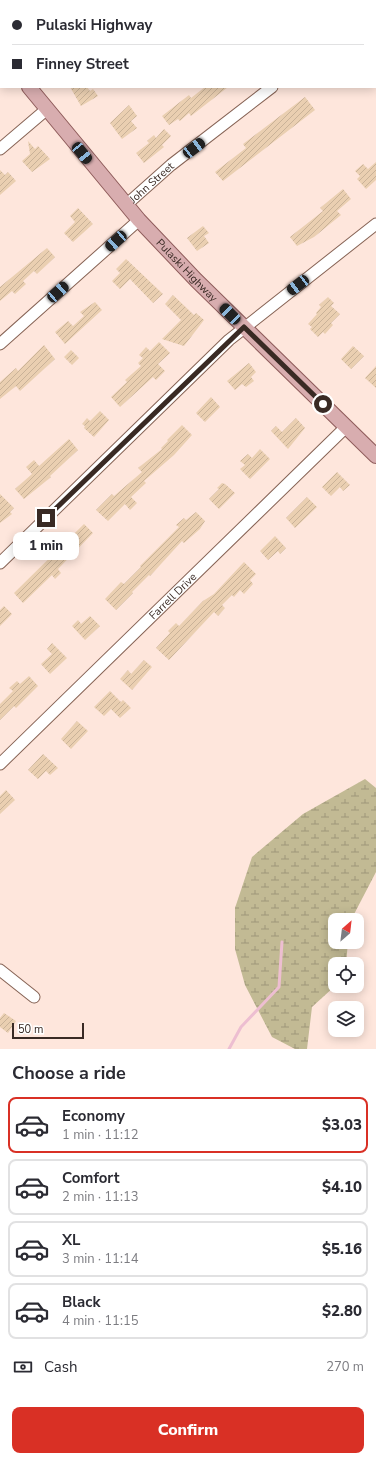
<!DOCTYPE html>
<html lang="en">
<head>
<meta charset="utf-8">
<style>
  body { margin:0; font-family:"Nunito Sans",sans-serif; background:#f2f2f3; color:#2b2b33; height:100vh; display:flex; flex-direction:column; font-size:15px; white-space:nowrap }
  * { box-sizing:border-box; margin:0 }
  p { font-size:13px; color:#7c7c81 }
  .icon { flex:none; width:22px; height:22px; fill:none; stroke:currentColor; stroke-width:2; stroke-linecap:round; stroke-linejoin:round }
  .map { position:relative; height:1049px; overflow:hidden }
  .side { display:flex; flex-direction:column; background:#fff; flex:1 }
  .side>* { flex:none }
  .banner { position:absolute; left:0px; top:0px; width:376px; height:88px; box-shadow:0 2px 10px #0003; display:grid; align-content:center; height:88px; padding:0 12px; background:#fff }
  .needle { width:26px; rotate:28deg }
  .tools { position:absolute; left:328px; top:913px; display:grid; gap:8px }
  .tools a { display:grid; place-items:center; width:36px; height:36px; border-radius:8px; background:#fff; box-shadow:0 2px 10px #0003; font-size:20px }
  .scale { position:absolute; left:12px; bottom:10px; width:72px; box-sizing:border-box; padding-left:4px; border:2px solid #392a24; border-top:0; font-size:11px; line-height:14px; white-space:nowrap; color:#392a24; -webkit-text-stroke:3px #fff; paint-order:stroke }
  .end { position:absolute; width:18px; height:18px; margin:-9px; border:5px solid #392a24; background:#fff; box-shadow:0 0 0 2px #fff }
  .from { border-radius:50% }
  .bubble { position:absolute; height:28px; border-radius:8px; background:#fff; box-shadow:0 2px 10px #0003; font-size:13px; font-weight:800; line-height:28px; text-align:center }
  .car { position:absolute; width:12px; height:24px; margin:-12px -6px; border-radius:5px; box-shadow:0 0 3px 1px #0007; background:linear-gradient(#222 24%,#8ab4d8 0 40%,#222 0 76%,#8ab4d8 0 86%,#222 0) }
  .banner b { display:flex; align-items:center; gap:14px; height:38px; font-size:15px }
  .banner b+b { border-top:1px solid #e1e1e2 }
  .banner i { width:10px; height:10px; background:#2b2b33 }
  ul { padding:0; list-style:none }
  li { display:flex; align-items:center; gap:12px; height:56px; margin:0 8px 6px; padding:0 4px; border:2px solid #e1e1e2; border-radius:8px }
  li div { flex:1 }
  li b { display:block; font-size:15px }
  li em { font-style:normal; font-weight:800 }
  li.on { border-color:#d93025 }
  li>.icon { width:36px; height:36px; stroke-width:1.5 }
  h2 { padding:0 12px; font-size:18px; line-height:48px }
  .pay { display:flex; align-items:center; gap:10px; height:44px; padding:0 12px; font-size:15px }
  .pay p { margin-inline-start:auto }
  .primary-button { display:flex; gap:8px; margin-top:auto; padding:8px 12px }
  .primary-button a { flex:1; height:46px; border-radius:8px; background:#d93025; color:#fff; font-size:16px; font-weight:800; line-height:46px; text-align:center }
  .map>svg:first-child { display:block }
</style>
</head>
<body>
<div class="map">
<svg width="376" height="1049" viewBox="0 0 376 1049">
  <defs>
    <pattern id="wetland-marsh" width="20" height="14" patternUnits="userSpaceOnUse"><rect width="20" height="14" fill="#c2ba94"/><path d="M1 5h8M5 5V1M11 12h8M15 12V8" fill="none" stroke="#9f9779"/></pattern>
    <pattern id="building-hatch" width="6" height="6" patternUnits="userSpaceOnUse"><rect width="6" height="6" fill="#eacfb1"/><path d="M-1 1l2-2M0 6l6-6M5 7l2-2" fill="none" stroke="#c9b298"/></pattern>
  </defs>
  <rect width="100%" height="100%" fill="#fee6dc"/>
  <path fill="url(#wetland-marsh)" d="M365 779 376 788V872L351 920H335V942H348L346 964H335V986L312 1007 307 1049H295L272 1037 245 985 235 949V908L252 857 303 814Z"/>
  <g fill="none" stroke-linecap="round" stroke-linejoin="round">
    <path stroke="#edbed1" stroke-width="3" d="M229 1049 241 1027 279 987 282 942"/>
  </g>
  <path fill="url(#building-hatch)" d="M70 87H87L90 91 93 89 98 96 81 106Z
    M205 87H228L191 116 189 113 180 121 178 119 169 125 162 116 189 95 191 98Z
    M305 97 315 110 223 181 215 172 246 148 243 144Z
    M129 105 137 116 131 121 137 128 122 139 110 123Z
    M164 129 171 136 162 145 164 147 144 163 136 153 149 143 147 141 154 135 156 138Z
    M28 141 35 149 38 146 50 159 32 172 22 161 30 154Z
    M376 162V180L366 189 357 179 360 176 355 171 363 164 368 169Z
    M0 170 5 175 8 172 16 181 0 195Z
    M343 189 351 199 337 211 341 215 314 237 297 246 290 237 323 211 320 208Z
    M78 208 93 224 73 242 64 233 75 222 70 216Z
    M203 226 209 233 204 236 209 243 197 251 187 238Z
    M47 248 55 257 37 274 34 271 23 281 26 284 15 294 12 291 0 301V287Z
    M126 259 163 294 153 303 130 279 120 289 112 281 120 273 116 269Z
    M173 295 194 315 196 313 204 320 184 346 162 339 181 320 165 304Z
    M328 297 334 303 331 306 340 314 331 323 333 325 325 334 323 332 318 337 310 329 312 327 308 324 317 314 316 313 321 307 319 305Z
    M95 302 102 310 65 344 55 332 68 321 73 326 84 316 80 312Z
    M159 342 170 353 158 364 165 371 156 380 153 377 120 407 111 397 127 382 125 380 141 366 138 363 143 358 139 355 146 347 150 351Z
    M44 345 55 359 20 391 16 386 0 399V382L16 368 18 371Z
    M353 346 364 356 351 369 341 359Z
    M71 350 79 358 72 365 64 357Z
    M249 363 256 372 251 377 254 381 246 387 242 384 235 390 227 381Z
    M376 366V388L365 378Z
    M211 397 220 407 205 422 196 413Z
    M100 411 109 420 94 437 84 428 85 426 82 424 87 418 90 421Z
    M296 418 305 428 288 449 271 431 276 426 282 432Z
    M182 425 192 435 174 455 144 481 146 483 131 497 137 503 130 510 125 504 108 521 96 510 112 494 114 496 142 472 138 468 162 449 161 448 168 441 167 440Z
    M69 439 78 450 50 476 51 477 24 499 15 489 32 474 26 467 34 460 39 466Z
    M260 449 270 459 250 479 240 469 245 465 240 461 248 454 252 458Z
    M337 472 350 485 343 491 340 487 331 496 322 487Z
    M222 483 225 484 235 493 219 509 209 499 219 489 217 488Z
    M0 494 14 508 10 512 12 514 0 523Z
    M307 497 317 507 295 528 286 518Z
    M196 512 205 521 200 529 184 543 182 541 150 576 149 575 132 592 133 593 116 610 105 599 121 582 124 584 141 567 140 566 179 527 176 525 184 518 186 520Z
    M84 524 93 533 58 569 61 573 55 579 52 575 23 603 14 593Z
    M275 536 286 548 280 554 278 551 268 560 260 551Z
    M244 562 256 574 250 580 253 584 244 594 240 590 234 597 232 595 222 605 225 608 218 616 214 612 169 660 156 648 170 633 168 631 176 623 179 626 203 601 214 594Z
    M4 606 12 614 0 626V610Z
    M90 616 100 626 85 640 72 626 78 620 81 624Z
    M52 643 67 658 50 674 41 664 52 654 47 649Z
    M144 660 152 667 132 690 120 679 128 670 131 674Z
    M29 676 38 686 16 708 14 706 0 720V704L13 691 9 688 17 681 20 684Z
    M110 691 121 702 123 700 131 708 120 718 111 709 104 716 94 707Z
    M77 721 88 731 71 749 61 739Z
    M43 754 58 768 50 775 46 771 38 779 28 770Z
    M6 790 15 800 0 814V796Z
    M4 1013 16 1021 8 1033 0 1027V1018Z"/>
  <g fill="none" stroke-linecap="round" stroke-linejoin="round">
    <g stroke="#866355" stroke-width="13">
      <g id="minor">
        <path d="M106 1V0"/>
        <path d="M346 1V0"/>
        <path d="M0 149 47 109"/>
        <path id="s1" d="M126 205 171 165 272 87"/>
        <path d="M0 344 139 220"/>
        <path d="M0 563 229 340 376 224"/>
        <path id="s2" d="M0 764 346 427"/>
        <path d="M0 970 34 997"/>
      </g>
    </g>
    <g stroke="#8f5c5b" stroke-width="16">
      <g id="major">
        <path d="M0 50 1 51"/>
        <path id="s3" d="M29 87 139 220 196 280 376 456"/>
      </g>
    </g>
    <use href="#minor" stroke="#fff" stroke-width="11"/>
    <use href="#major" stroke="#d8adaf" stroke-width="14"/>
  </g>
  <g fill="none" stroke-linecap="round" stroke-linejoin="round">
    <path stroke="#392a24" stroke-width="5" d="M46 518 244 327 323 404"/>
  </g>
  <g text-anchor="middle" stroke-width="4" stroke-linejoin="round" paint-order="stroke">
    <g font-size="11" fill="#392a24" stroke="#fff">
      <text dy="4" stroke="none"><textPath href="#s1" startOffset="34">John Street</textPath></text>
      <text dy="4" stroke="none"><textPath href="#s3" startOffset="242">Pulaski Highway</textPath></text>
      <text dy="4" stroke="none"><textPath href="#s2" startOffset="241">Farrell Drive</textPath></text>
    </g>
  </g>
</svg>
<div class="tools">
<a><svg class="needle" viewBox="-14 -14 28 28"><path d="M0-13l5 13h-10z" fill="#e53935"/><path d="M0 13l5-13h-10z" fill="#7c7c81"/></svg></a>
<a><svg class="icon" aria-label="locate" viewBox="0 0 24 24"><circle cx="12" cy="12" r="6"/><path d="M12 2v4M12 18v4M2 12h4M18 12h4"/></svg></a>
<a><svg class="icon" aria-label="layers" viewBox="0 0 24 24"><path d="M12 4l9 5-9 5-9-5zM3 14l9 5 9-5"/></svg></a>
</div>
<div class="scale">50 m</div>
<i class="end from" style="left:323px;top:404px"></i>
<i class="end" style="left:46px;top:518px"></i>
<div class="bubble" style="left:13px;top:532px;width:66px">1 min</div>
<i class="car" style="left:194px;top:148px;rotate:53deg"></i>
<i class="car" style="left:82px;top:153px;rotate:141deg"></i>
<i class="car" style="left:116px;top:241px;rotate:228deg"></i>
<i class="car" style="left:298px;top:285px;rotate:233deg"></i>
<i class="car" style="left:58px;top:292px;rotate:48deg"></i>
<i class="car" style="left:230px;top:314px;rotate:315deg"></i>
<div class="banner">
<b><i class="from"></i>Pulaski Highway</b>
<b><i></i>Finney Street</b>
</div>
</div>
<section class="side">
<h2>Choose a ride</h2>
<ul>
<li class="on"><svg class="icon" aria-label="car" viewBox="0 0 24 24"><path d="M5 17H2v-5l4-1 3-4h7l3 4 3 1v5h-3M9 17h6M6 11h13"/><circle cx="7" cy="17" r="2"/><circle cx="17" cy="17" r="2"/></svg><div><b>Economy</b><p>1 min · 11:12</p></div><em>$3.03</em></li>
<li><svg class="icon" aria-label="car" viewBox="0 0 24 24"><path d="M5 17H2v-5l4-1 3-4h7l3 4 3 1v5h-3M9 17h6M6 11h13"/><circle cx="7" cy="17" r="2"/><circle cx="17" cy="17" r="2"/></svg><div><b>Comfort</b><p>2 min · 11:13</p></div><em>$4.10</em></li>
<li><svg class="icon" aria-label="car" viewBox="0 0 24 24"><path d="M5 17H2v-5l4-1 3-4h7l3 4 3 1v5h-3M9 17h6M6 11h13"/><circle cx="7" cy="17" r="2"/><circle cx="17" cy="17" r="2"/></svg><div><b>XL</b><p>3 min · 11:14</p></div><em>$5.16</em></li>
<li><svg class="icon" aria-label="car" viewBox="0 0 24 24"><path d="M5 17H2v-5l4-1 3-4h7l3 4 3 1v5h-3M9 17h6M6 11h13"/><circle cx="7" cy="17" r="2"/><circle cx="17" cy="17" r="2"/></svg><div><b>Black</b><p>4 min · 11:15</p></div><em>$2.80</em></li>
</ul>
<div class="pay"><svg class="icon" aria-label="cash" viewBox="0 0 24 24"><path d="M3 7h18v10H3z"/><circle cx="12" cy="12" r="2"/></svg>Cash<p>270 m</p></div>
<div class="primary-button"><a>Confirm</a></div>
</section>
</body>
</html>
